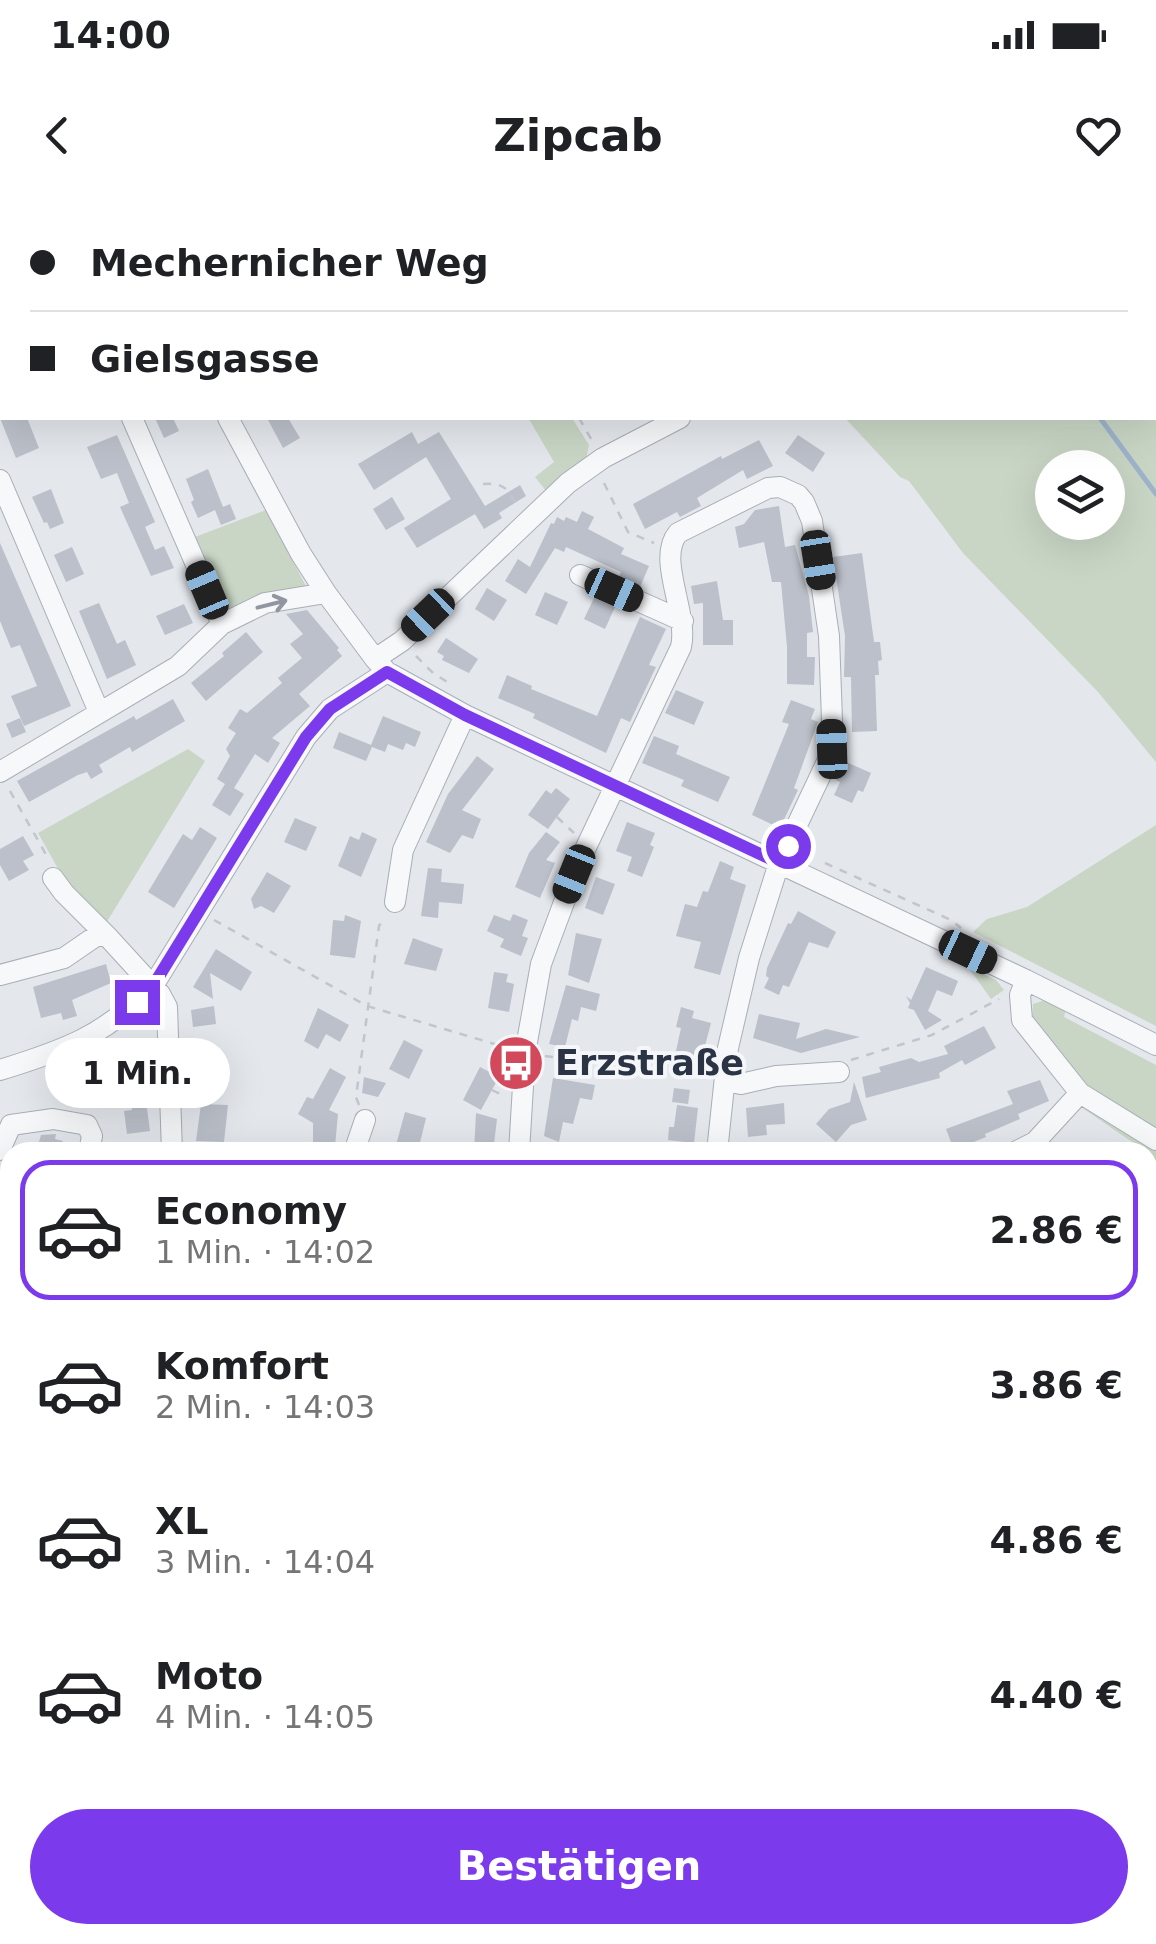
<!DOCTYPE html>
<html lang="de">
<head>
<meta charset="utf-8">
<style>
  body { margin:0; font-family:"DejaVu Sans",sans-serif; background:#f2f2f2; color:#202124; height:100vh; display:flex; flex-direction:column; font-size:38px; white-space:nowrap }
  * { box-sizing:border-box; margin:0 }
  p { font-size:32px; color:#757577 }
  .icon { flex:none; width:55px; height:55px; fill:none; stroke:currentColor; stroke-width:2; stroke-linecap:round; stroke-linejoin:round }
  .map { position:relative; flex:1; overflow:hidden }
  .side { position:absolute; left:0px; top:942px; width:1158px; height:802px; display:flex; flex-direction:column; background:#fff; border-radius:30px 30px 0 0; box-shadow:0 10px 40px #0002 }
  .side>* { flex:none }
  .hud { position:absolute; left:0px; top:0px; width:1158px; height:220px; box-shadow:0 10px 40px #0002; display:grid; align-content:center; height:220px; padding:0 30px; background:#fff }
  .buttons { position:absolute; left:1035px; top:250px; display:grid; gap:20px }
  .buttons a { display:grid; place-items:center; width:90px; height:90px; border-radius:50%; background:#fff; box-shadow:0 10px 40px #0002; font-size:50px }
  .end { position:absolute; width:45px; height:45px; margin:-22px; border:12px solid #7c3aed; background:#fff; box-shadow:0 0 0 5px #fff }
  .from { border-radius:50% }
  .bubble { position:absolute; height:70px; border-radius:35px; background:#fff; box-shadow:0 10px 40px #0002; font-size:32px; font-weight:600; line-height:70px; text-align:center }
  .car { position:absolute; width:30px; height:60px; margin:-30px -15px; border-radius:12px; box-shadow:0 0 8px 2px #0007; background:linear-gradient(#222 24%,#8ab4d8 0 40%,#222 0 76%,#8ab4d8 0 86%,#222 0) }
  .hud b { display:flex; align-items:center; gap:35px; height:95px; font-size:38px }
  .hud b+b { border-top:2px solid #e0e0e0 }
  .hud i { width:25px; height:25px; background:#202124 }
  ul { padding:18px 0 0; list-style:none }
  li { display:flex; align-items:center; gap:30px; height:140px; margin:0 20px 15px; padding:0 10px; border:5px solid transparent; border-radius:30px }
  li div { flex:1 }
  li b { display:block; font-size:38px }
  li em { font-style:normal; font-weight:600 }
  li.selected { border-color:#7c3aed }
  li>.icon { width:90px; height:90px; stroke-width:1.5 }
  .cta { display:flex; gap:20px; margin-top:auto; padding:20px 30px }
  .cta a { flex:1; height:115px; border-radius:60px; background:#7c3aed; color:#fff; font-size:40px; font-weight:600; line-height:115px; text-align:center }
  .status { display:flex; justify-content:space-between; align-items:center; height:70px; padding:0 50px; background:#fff; direction:ltr }
  .status svg { height:28px; fill:currentColor }
  header { display:flex; justify-content:space-between; align-items:center; height:130px; padding:0 30px; background:#fff; font-size:45px; font-weight:600 }
  .map>svg:first-child { display:block }
</style>
</head>
<body>
<div class="status"><b>14:00</b><svg viewBox="0 0 49 12"><path d="M0 12V9h3v3zM5 12V6h3v6zM10 12V3h3v9zM15 12V0h3v12zM26 1h20v11H26zM47 4h2v5h-2z"/></svg></div>
<header><svg class="icon" aria-label="back" viewBox="0 0 24 24"><path d="M15 5l-7 7 7 7"/></svg>Zipcab<svg class="icon" aria-label="heart" viewBox="0 0 24 24"><path d="M12 20l-8-8c-3-5 5-10 8-4 3-6 11-1 8 4z"/></svg></header>
<div class="map">
<svg width="1156" height="1744" viewBox="0 0 1156 1744">
  <rect width="100%" height="100%" fill="#e4e7ec"/>
  <path fill="#c9d6c5" fill-rule="evenodd" d="M698 0H1124L699 2Z
    M1156 70V562L1098 492 963 353 909 281 900 277 845 218H1155ZM1052 268H1108V322H1052Z
    M572 218 589 245 586 259 547 292 535 277 554 262 529 219Z
    M266 310 308 390 265 393 225 410 195 337Z
    M188 549 205 561 105 725 70 690 38 633Z
    M1156 625V826L973 732 987 719 1027 707Z
    M968 767 996 780 1004 790 991 799Z
    M1048 799 1066 808 1064 817 1156 865V1744H548V1735H1148V960L1151 955 1081 907 1095 895 1032 820 1033 804Z"/>
  <g fill="none" stroke-linecap="round" stroke-linejoin="round">
    <path stroke="#9fb4cc" stroke-width="5" d="M963 0 965 2
      M1127 2 1128 0
      M1100 218 1156 294"/>
  </g>
  <path fill="#bbc0ca" d="M0 218H27L39 248 16 258Z
    M155 218H173L179 231 164 238Z
    M267 218H288L300 238 283 248Z
    M412 232 418 244 439 232 485 306 520 285 526 296 499 313 502 318 484 329 475 314 417 348 404 328 451 299 426 257 374 290 358 264Z
    M117 235 155 322 145 327 155 350 164 346 174 368 151 376 120 307 129 303 117 273 101 279 87 247Z
    M798 235 825 253 813 272 785 253Z
    M759 240 773 266 747 279 743 270 697 298 701 306 680 317 677 312 645 329 633 304 721 256 722 259Z
    M208 269 223 307 230 304 236 319 221 325 215 310 198 318 191 302 194 300 186 279Z
    M51 289 64 323 50 329 47 322 44 323 32 297Z
    M392 297 405 319 386 330 373 309Z
    M779 306 785 347 795 345 809 396 813 432 807 433V457H815L814 485 787 484V447L781 382H772L764 342 739 348 735 327 744 324 755 310Z
    M582 311 594 317 588 329 624 348 621 354 649 366 640 387 619 377 621 372 566 347 564 352 555 348 526 394 505 381 518 359 530 367 551 323 554 324 557 317 564 321 566 317 577 322Z
    M0 343 71 506 24 526 11 496 37 486 20 445 11 448 0 421Z
    M72 347 84 374 66 382 54 355Z
    M862 353 874 442H880L882 460 878 461 879 475H875L877 531 852 532 851 477H844L845 436 833 357Z
    M717 381 723 420H733V445H703V403L694 404 691 386Z
    M487 388 507 400 494 421 475 409Z
    M545 392 568 402 557 425 535 415Z
    M594 398 615 407 605 429 584 419Z
    M99 403 117 444 125 440 136 465 107 479 79 411Z
    M184 404 193 423 165 435 156 416Z
    M307 410 339 448 337 450 342 456 299 494 310 506 272 538 280 543 268 563 255 554 234 588 244 594 230 616 212 605 225 584 217 579 230 556 226 549 236 533 228 528 240 509 247 513 282 483 278 478 302 458 290 444 303 434 286 414Z
    M640 417 666 429 649 465 656 467 630 522 621 518 606 553 533 518 535 514 498 498 507 475 532 486 531 489 597 516Z
    M246 432 263 452 206 501 191 483 224 456 222 453Z
    M446 438 478 459 469 473 442 460 444 456 437 452Z
    M676 490 704 502 694 525 665 513Z
    M173 499 185 521 132 552 130 547 99 565 103 572 91 579 87 572 78 575 29 602 17 581 134 516 136 520Z
    M791 500 815 509 811 519 818 522 794 588 798 590 780 628 752 615 789 524 782 522Z
    M383 516 421 532 415 547 406 543 403 550 388 544 385 552 372 547 366 561 333 548 339 532 371 545Z
    M20 518 26 532 12 538 6 524Z
    M654 536 679 546 676 554 730 577 718 602 681 586 684 580 642 563Z
    M477 556 494 569 462 610 481 619 473 639 462 635 450 653 426 642 448 594Z
    M844 561 871 573 863 592 858 590 852 603 834 595 840 582 836 580Z
    M556 588 570 599 548 629 528 615 546 590 551 594Z
    M295 618 317 627 306 651 284 642Z
    M627 622 655 633 650 645 654 647 642 677 627 671 632 657 616 651Z
    M200 627 217 638 174 708 148 692 183 634 192 640Z
    M362 632 377 639 361 677 338 666 350 636 359 640Z
    M546 632 560 642 546 660 555 663 540 698 515 687 529 653Z
    M23 636 34 655 23 661 29 670 9 681 0 665V649Z
    M720 661 734 667 730 679 746 685 720 775 694 768 701 742 676 736 685 704 697 707 703 691 708 692Z
    M428 668 442 669 441 682 464 684 462 704 439 702 438 718 421 716Z
    M267 672 291 686 274 713 261 706 254 709 251 699Z
    M596 677 615 684 603 715 585 708Z
    M798 711 836 732 828 748 809 742 789 787 783 785 779 795 764 788 769 778 766 776 767 768 788 723 791 724Z
    M513 714 528 720 522 736 528 738 521 756 500 747 504 739 487 731 494 715 510 721Z
    M345 715 361 721 355 758 330 755 333 720 344 721Z
    M576 733 602 739 589 783 568 775Z
    M413 738 443 749 436 771 404 764Z
    M216 749 252 772 241 791 210 773 213 799 193 787Z
    M106 764 111 783 72 800 77 816 63 820 61 813 41 818 33 787Z
    M926 767 958 781 952 796 937 790 928 811 942 820 925 830 914 810 908 808 910 803 906 796 911 800Z
    M494 772 508 774 506 782 514 784 509 812 488 808Z
    M566 785 600 794 596 811 581 807 578 821 572 819 565 847 549 844Z
    M214 806 216 824 193 827 191 810Z
    M681 807 694 811 692 818 711 823 702 857 676 851 681 828 676 827Z
    M318 808 349 825 340 842 326 834 318 849 304 841Z
    M759 814 800 823 796 839 826 829 860 837 801 853 753 838Z
    M984 826 996 848 965 865 962 860 939 873 940 878 866 898 862 877 881 872 879 867 911 858 919 862 948 854 944 846Z
    M404 840 423 850 409 879 389 869Z
    M155 856V900L146 901 150 931 127 934 124 911 132 910V876H108L75 888 69 870 100 857Z
    M480 867 499 877 481 910 463 900Z
    M330 868 346 877 329 910 338 914 335 946 313 943V923L298 914 307 897 313 899Z
    M364 877 386 883 378 897 362 893Z
    M553 878 595 885 592 900 580 898 573 924 563 922 559 942 544 936Z
    M1040 880 1049 901 1018 914 1020 919 985 934 986 937 954 950 946 929 1013 904 1007 891Z
    M854 882 867 920 851 925 836 942 816 924 829 909 850 902Z
    M674 888 690 890 688 904 672 902Z
    M784 903 785 924 766 925 767 935 748 937 746 908Z
    M201 904 228 905 224 942 196 941Z
    M677 905 698 908 694 943 668 940 669 927H674Z
    M405 912 426 918 418 951 396 945Z
    M476 913 497 919 493 952H474Z
    M56 934 55 939 63 941 60 952H36L41 935Z"/>
  <g fill="none" stroke-linecap="round" stroke-linejoin="round">
    <g stroke="#a9aeb7" stroke-width="22">
      <path id="minor" d="M63 0 66 2
        M302 0 303 2
        M449 0 451 2
        M398 2 402 0
        M531 2 535 0
        M0 179H2
        M132 218 222 424
        M228 218 301 354 326 393 375 459 387 472 465 515 1026 780 1156 845
        M0 280 99 512
        M580 375 683 421
        M375 459 402 441 568 283 603 258 680 218
        M0 572 178 466 222 424 265 403 326 393
        M53 678 64 693 107 736
        M395 702 403 650 465 515
        M0 775 64 758 96 736H107L160 794 167 807 172 952
        M1026 780 1020 795 1022 820 1080 893 1156 940
        M0 870C65 850 104 836 153 786L306 537 330 509 387 472
        M726 881 741 884 776 876 839 872
        M0 950 11 925 53 919 87 925 92 936 89 952
        M354 952 365 920
        M519 952 525 853 541 764 579 662 681 447C689 413 656 359 678 333L768 288 780 287 798 295 804 302 812 321 829 436 833 549 779 663 749 758 728 848 717 952
        M1015 952 1035 942 1080 893
        M0 1062 10 1068
        M0 1631 10 1648
        M86 1735 125 1744
        M241 1735 248 1744"/>
    </g>
    <path stroke="#c2c5cb" stroke-width="2.5" stroke-dasharray="8 8" stroke-linecap="butt" d="M86 0 89 2
      M691 0 693 2
      M1136 2 1137 0
      M1155 63 1156 64
      M579 218 594 244
      M604 283 628 332 654 343
      M483 284C503 283 507 287 516 304
      M416 456 433 473 452 485
      M10 591 48 658
      M557 617 574 633
      M825 663 951 720 961 728
      M214 720 367 806 508 848
      M545 856 705 878
      M851 860 932 835 999 799
      M492 890 498 893 502 889
      M359 905 356 897 379 726 385 717
      M1148 1651 1156 1665"/>
    <use href="#minor" stroke="#f7f8fa" stroke-width="20"/>
  </g>
  <defs><path id="oneway-shaft" d="M-6 0H5M1.5-3L5.5 0L1.5 3" fill="none" stroke-width="1.6" stroke-linecap="round" stroke-linejoin="round" transform="scale(2.5)"/></defs>
  <use stroke="#9196a0" href="#oneway-shaft" transform="translate(272 404) rotate(-14)"/>
  <g fill="none" stroke-linecap="round" stroke-linejoin="round">
    <path stroke="#7c3aed" stroke-width="12" d="M137 802 153 786 306 537 330 509 387 472 465 515 779 663 788 646"/>
  </g>
  <defs>
    <g id="bus-disc" transform="scale(2.875)"><circle r="9.5" fill="#d1495b" stroke="#f4f6f9"/><path d="M-5-6H5V4H4V6H2V4H-2V6H-4V4H-5ZM-3.5-4V0h7V-4ZM-3.5 1.2v1.5H-2V1.2ZM2 1.2v1.5H3.5V1.2Z" fill="#fff"/></g>
  </defs>
  <g fill-rule="evenodd">
    <use href="#bus-disc" x="516" y="863"/>
  </g>
  <g text-anchor="middle" stroke-width="8" stroke-linejoin="round" paint-order="stroke">
    <g font-size="35" font-weight="bold" fill="#2b3445" stroke="#f4f6f9" text-anchor="start">
      <text x="555" y="875">Erzstraße</text>
    </g>
  </g>
</svg>
<div class="buttons">
<a><svg class="icon" aria-label="layers" viewBox="0 0 24 24"><path d="M12 4l9 5-9 5-9-5zM3 14l9 5 9-5"/></svg></a>
</div>
<i class="end from" style="left:788px;top:646px"></i>
<i class="end" style="left:137px;top:802px"></i>
<div class="bubble" style="left:45px;top:838px;width:185px">1 Min.</div>
<i class="car" style="left:818px;top:360px;rotate:171deg"></i>
<i class="car" style="left:207px;top:390px;rotate:337deg"></i>
<i class="car" style="left:614px;top:390px;rotate:114deg"></i>
<i class="car" style="left:428px;top:415px;rotate:226deg"></i>
<i class="car" style="left:832px;top:549px;rotate:358deg"></i>
<i class="car" style="left:574px;top:674px;rotate:202deg"></i>
<i class="car" style="left:968px;top:752px;rotate:115deg"></i>
<div class="hud">
<b><i class="from"></i>Mechernicher Weg</b>
<b><i></i>Gielsgasse</b>
</div>
<section class="side">
<ul>
<li class="selected"><svg class="icon" aria-label="car" viewBox="0 0 24 24"><path d="M5 17H2v-5l4-1 3-4h7l3 4 3 1v5h-3M9 17h6M6 11h13"/><circle cx="7" cy="17" r="2"/><circle cx="17" cy="17" r="2"/></svg><div><b>Economy</b><p>1 Min. · 14:02</p></div><em>2.86 €</em></li>
<li><svg class="icon" aria-label="car" viewBox="0 0 24 24"><path d="M5 17H2v-5l4-1 3-4h7l3 4 3 1v5h-3M9 17h6M6 11h13"/><circle cx="7" cy="17" r="2"/><circle cx="17" cy="17" r="2"/></svg><div><b>Komfort</b><p>2 Min. · 14:03</p></div><em>3.86 €</em></li>
<li><svg class="icon" aria-label="car" viewBox="0 0 24 24"><path d="M5 17H2v-5l4-1 3-4h7l3 4 3 1v5h-3M9 17h6M6 11h13"/><circle cx="7" cy="17" r="2"/><circle cx="17" cy="17" r="2"/></svg><div><b>XL</b><p>3 Min. · 14:04</p></div><em>4.86 €</em></li>
<li><svg class="icon" aria-label="car" viewBox="0 0 24 24"><path d="M5 17H2v-5l4-1 3-4h7l3 4 3 1v5h-3M9 17h6M6 11h13"/><circle cx="7" cy="17" r="2"/><circle cx="17" cy="17" r="2"/></svg><div><b>Moto</b><p>4 Min. · 14:05</p></div><em>4.40 €</em></li>
</ul>
<div class="cta"><a>Bestätigen</a></div>
</section>
</div>
</body>
</html>
